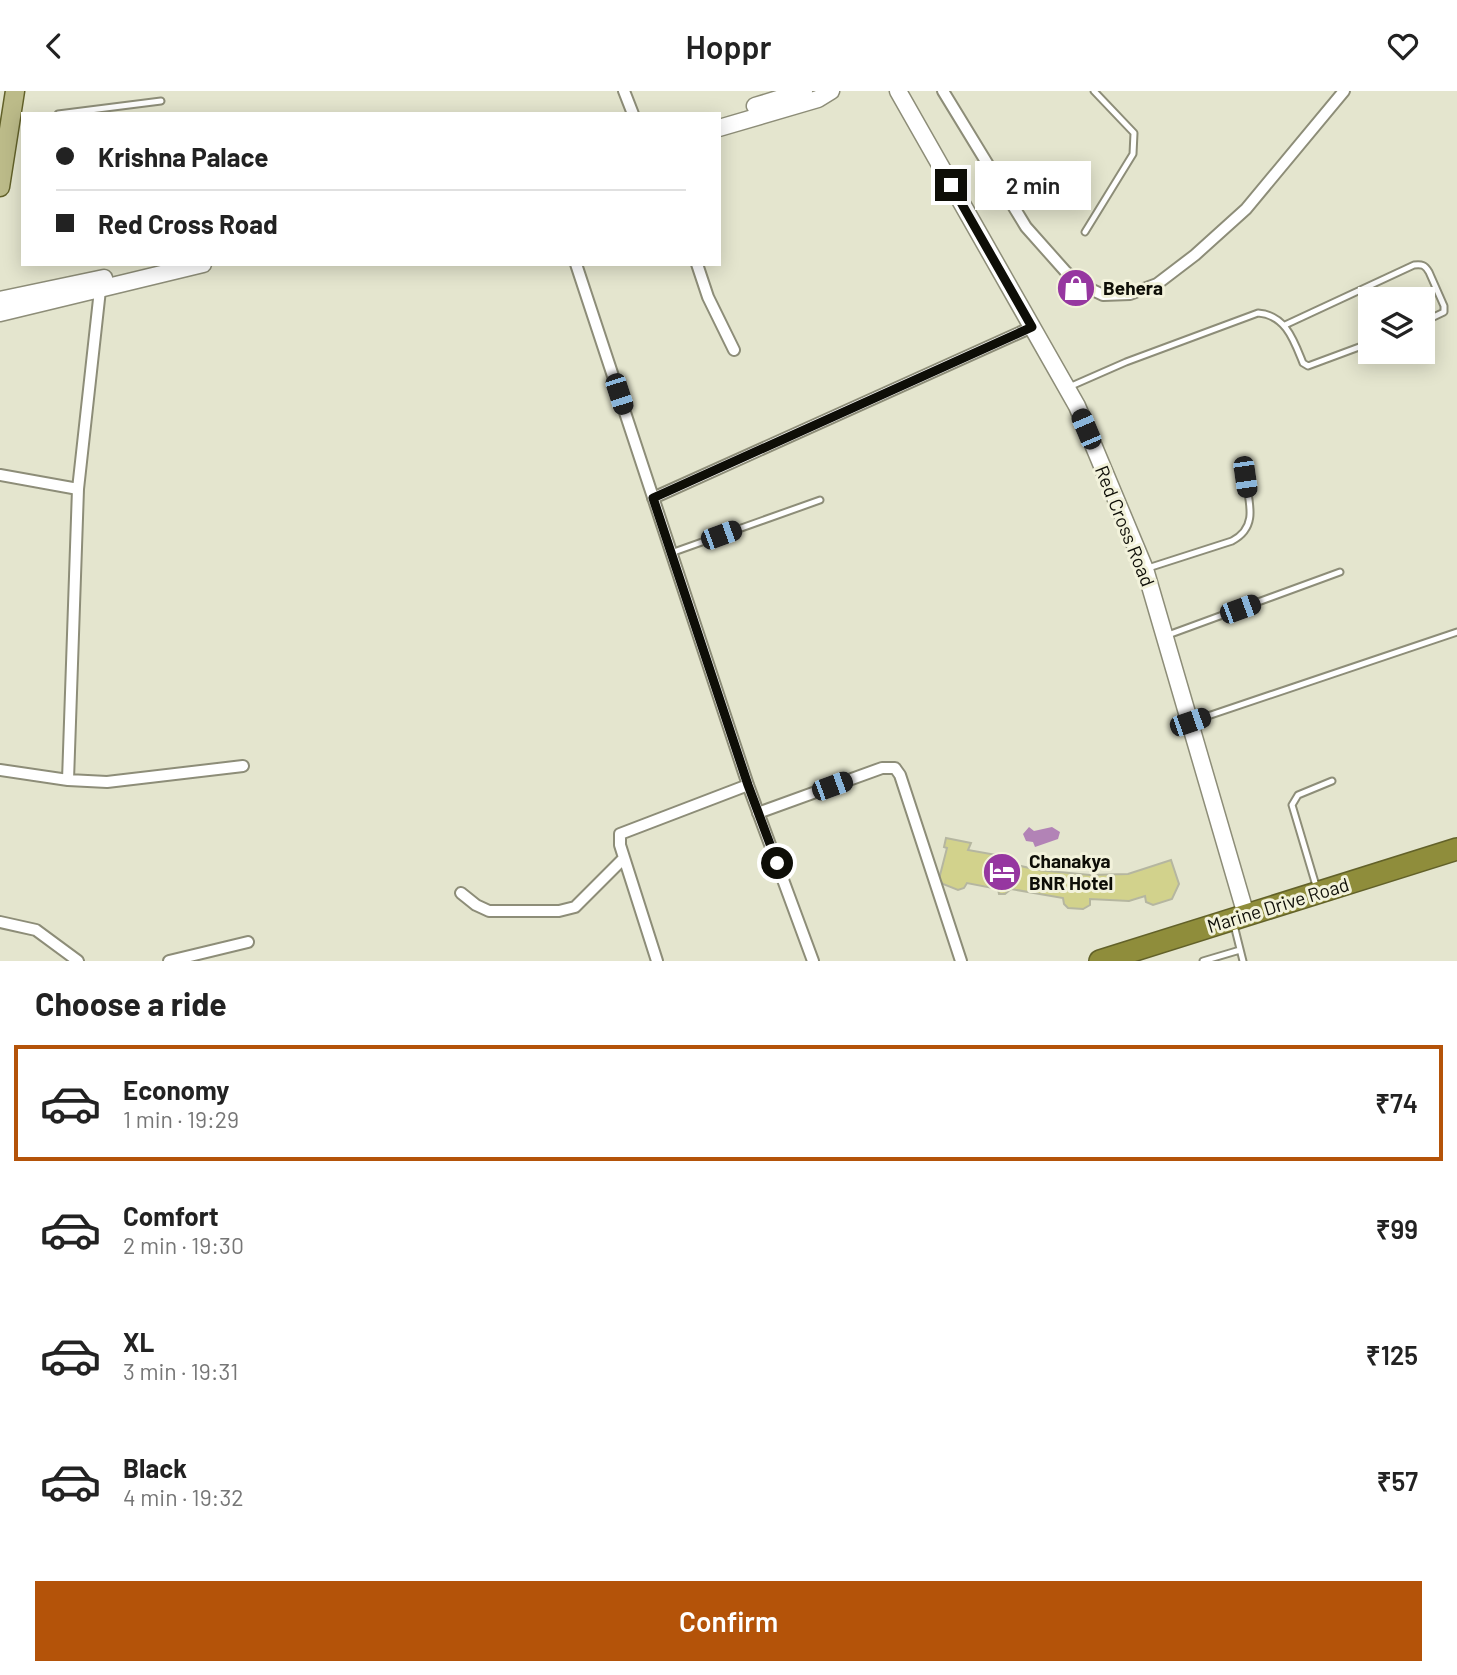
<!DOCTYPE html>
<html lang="en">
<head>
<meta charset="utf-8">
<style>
  body { margin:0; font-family:Barlow,sans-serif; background:#f2f2f2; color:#222; height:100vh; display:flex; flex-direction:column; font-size:26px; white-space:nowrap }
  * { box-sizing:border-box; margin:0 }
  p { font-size:23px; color:#767676 }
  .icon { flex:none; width:38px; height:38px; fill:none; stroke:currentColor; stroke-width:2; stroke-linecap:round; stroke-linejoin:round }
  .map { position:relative; height:870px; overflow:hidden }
  .drawer { display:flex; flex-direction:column; background:#fff; flex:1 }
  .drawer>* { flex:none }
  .hud { position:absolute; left:21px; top:21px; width:700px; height:154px; border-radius:0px; box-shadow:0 4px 18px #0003; display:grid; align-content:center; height:154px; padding:0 35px; background:#fff }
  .buttons { position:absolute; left:1358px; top:196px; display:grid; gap:14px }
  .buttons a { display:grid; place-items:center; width:77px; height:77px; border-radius:0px; background:#fff; box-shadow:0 4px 18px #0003; font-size:35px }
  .end { position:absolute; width:32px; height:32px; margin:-16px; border:9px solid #0e0e07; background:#fff; box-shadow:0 0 0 4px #fff }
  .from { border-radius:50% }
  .bubble { position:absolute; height:49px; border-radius:0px; background:#fff; box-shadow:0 4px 18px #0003; font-size:23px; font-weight:600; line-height:49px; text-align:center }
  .car { position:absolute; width:21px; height:42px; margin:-21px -10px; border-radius:9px; box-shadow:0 0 5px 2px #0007; background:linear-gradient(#222 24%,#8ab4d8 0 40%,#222 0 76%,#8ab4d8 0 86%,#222 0) }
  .hud b { display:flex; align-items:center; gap:24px; height:66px; font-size:26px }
  .hud b+b { border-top:2px solid #e0e0e0 }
  .hud i { width:18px; height:18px; background:#222 }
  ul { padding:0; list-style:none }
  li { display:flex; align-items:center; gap:21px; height:116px; margin:0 14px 10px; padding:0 21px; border:4px solid transparent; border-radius:0px }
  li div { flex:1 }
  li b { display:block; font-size:26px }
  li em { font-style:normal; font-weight:600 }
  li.selected { border-color:#b45309 }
  li>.icon { width:63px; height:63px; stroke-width:1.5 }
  h2 { padding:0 35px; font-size:32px; line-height:84px }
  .button { display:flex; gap:14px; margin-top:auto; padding:14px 35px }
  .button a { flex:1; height:80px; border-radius:0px; background:#b45309; color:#fff; font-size:28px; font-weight:600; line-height:80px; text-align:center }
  header { display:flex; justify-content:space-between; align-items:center; height:91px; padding:0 35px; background:#fff; font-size:32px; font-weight:600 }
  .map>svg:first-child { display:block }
</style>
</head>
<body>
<header><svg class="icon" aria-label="back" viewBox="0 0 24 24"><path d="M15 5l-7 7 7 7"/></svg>Hoppr<svg class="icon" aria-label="heart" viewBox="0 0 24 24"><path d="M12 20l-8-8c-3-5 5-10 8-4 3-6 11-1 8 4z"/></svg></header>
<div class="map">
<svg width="1457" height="870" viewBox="0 0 1457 870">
  <rect width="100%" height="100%" fill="#e4e5ce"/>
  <path fill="#b283b6" d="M1029 736 1034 740 1052 736 1060 741 1058 748 1035 756 1033 751 1026 750 1023 743Z"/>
  <path fill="#d2d28c" stroke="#b5b6a0" stroke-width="2" d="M946 747 971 752 968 759 1008 766V772L1038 779 1090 784 1128 783 1171 769 1179 793 1172 808 1153 814 1146 811 1145 805 1129 810 1090 808V814L1083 818 1068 817 1064 813 1063 807 1011 798 1005 803H999L998 798 967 792 964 797 958 799 943 793 939 788 947 757 944 756Z"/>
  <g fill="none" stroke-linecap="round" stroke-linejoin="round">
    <g stroke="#8d8d78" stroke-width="9">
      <path id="lane" d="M58 23 161 10
        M1085 141 1133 63 1134 42 1094 0
        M1285 234 1414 174C1422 173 1425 174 1429 181L1444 215V221L1423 231
        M1069 296 1126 271 1258 222C1286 224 1294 250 1303 272L1308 275 1370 252
        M671 462 820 409
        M1148 477 1232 450C1259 436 1249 411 1245 386
        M1168 544 1340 481
        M1193 630 1457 541
        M1317 798 1292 714 1298 704 1332 690
        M1234 834 1243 870
        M1203 870 1240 859"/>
    </g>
    <g stroke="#8d8d78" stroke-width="14">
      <path id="street" d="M624 0 633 23
        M943 0 1026 136 1066 181 1082 194 1103 204 1130 203 1157 193 1195 164 1246 118 1344 0
        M576 173 748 694 813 870
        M697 173 708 206 734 259
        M0 384 78 398
        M653 407 1032 236
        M0 679 68 689 107 691 243 675
        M68 689 78 398 100 199
        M758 722 882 677H895L900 684 961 870
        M461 802 476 814 489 820H559L575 816 624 767
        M0 831 36 839 78 870
        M169 870 248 851
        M657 870 620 754V743L748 694"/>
    </g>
    <g stroke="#8d8d78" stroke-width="19">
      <path id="secondary" d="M898 0 1077 315 1145 478 1246 824
        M755 15 804 0
        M719 37 818 8 831 0
        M0 209 104 187
        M0 222 203 173"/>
    </g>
    <g stroke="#626129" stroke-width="21">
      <path id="primary" d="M0 96 15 0"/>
    </g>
    <g stroke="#626129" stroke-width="24">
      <path id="highway" d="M1100 870 1457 758"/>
    </g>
    <use href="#lane" stroke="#fff" stroke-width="5"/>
    <use href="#street" stroke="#fff" stroke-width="10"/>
    <use href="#secondary" stroke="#fff" stroke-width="16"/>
    <use href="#primary" stroke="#bcbb89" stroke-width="18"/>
    <use href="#highway" stroke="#8f8d3b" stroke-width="21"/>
  </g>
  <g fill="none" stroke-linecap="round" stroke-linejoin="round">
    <path stroke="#0e0e07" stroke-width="9" d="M777 772 748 694 653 407 1032 236 951 94"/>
  </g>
  <defs>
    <g id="shop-disc" transform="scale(2.0125)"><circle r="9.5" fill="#9637a0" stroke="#f2f2db"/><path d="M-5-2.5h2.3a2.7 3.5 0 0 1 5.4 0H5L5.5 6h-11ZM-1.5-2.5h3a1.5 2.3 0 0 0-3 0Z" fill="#fff"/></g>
    <g id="hotel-disc" transform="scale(2.0125)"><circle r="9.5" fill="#9637a0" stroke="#f2f2db"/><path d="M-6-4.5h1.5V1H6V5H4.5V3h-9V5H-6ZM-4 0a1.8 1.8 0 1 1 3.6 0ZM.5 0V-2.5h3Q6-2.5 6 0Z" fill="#fff"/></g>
  </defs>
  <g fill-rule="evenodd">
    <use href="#shop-disc" x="1076" y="197"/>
    <use href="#hotel-disc" x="1002" y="781"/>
  </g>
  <g text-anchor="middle" stroke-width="6" stroke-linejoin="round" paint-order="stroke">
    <g font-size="19" font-weight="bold" fill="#0e0e07" stroke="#f2f2db" text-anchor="start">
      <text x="1103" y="204">Behera</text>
      <text x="1029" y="777">Chanakya<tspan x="1029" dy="22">BNR Hotel</tspan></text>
    </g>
    <g font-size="19" fill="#0e0e07" stroke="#f2f2db">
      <text transform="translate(1125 435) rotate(68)" y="7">Red Cross Road</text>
      <text transform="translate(1278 814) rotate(-17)" y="7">Marine Drive Road</text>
    </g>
  </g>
</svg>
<div class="buttons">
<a><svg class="icon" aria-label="layers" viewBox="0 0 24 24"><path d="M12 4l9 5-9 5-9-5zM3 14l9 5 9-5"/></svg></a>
</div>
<i class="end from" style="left:777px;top:772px"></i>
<i class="end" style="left:951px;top:94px"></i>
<div class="bubble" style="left:975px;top:70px;width:116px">2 min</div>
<i class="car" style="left:619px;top:303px;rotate:162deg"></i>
<i class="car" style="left:1086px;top:338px;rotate:337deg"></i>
<i class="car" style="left:1245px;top:386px;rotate:172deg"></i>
<i class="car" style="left:721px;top:444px;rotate:70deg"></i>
<i class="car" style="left:1240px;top:518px;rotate:70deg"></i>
<i class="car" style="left:1190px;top:631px;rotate:71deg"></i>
<i class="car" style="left:832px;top:695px;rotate:70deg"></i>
<div class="hud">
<b><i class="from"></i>Krishna Palace</b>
<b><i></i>Red Cross Road</b>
</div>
</div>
<section class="drawer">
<h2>Choose a ride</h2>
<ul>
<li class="selected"><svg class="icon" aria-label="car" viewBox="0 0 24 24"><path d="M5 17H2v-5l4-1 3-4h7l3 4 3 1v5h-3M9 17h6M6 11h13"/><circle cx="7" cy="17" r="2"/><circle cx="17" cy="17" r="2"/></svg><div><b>Economy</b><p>1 min · 19:29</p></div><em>₹74</em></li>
<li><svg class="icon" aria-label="car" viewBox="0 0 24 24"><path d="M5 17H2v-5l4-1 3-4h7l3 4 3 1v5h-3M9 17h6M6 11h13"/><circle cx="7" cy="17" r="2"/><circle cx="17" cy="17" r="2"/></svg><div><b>Comfort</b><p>2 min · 19:30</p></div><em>₹99</em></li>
<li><svg class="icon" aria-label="car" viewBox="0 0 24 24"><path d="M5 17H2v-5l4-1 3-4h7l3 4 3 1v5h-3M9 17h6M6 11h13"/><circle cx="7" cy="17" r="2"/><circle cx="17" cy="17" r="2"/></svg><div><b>XL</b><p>3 min · 19:31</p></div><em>₹125</em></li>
<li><svg class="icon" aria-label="car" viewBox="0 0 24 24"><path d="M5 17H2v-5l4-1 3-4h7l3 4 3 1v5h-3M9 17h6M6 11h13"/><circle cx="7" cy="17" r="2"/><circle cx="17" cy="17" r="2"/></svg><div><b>Black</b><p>4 min · 19:32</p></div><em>₹57</em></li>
</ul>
<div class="button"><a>Confirm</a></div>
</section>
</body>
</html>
